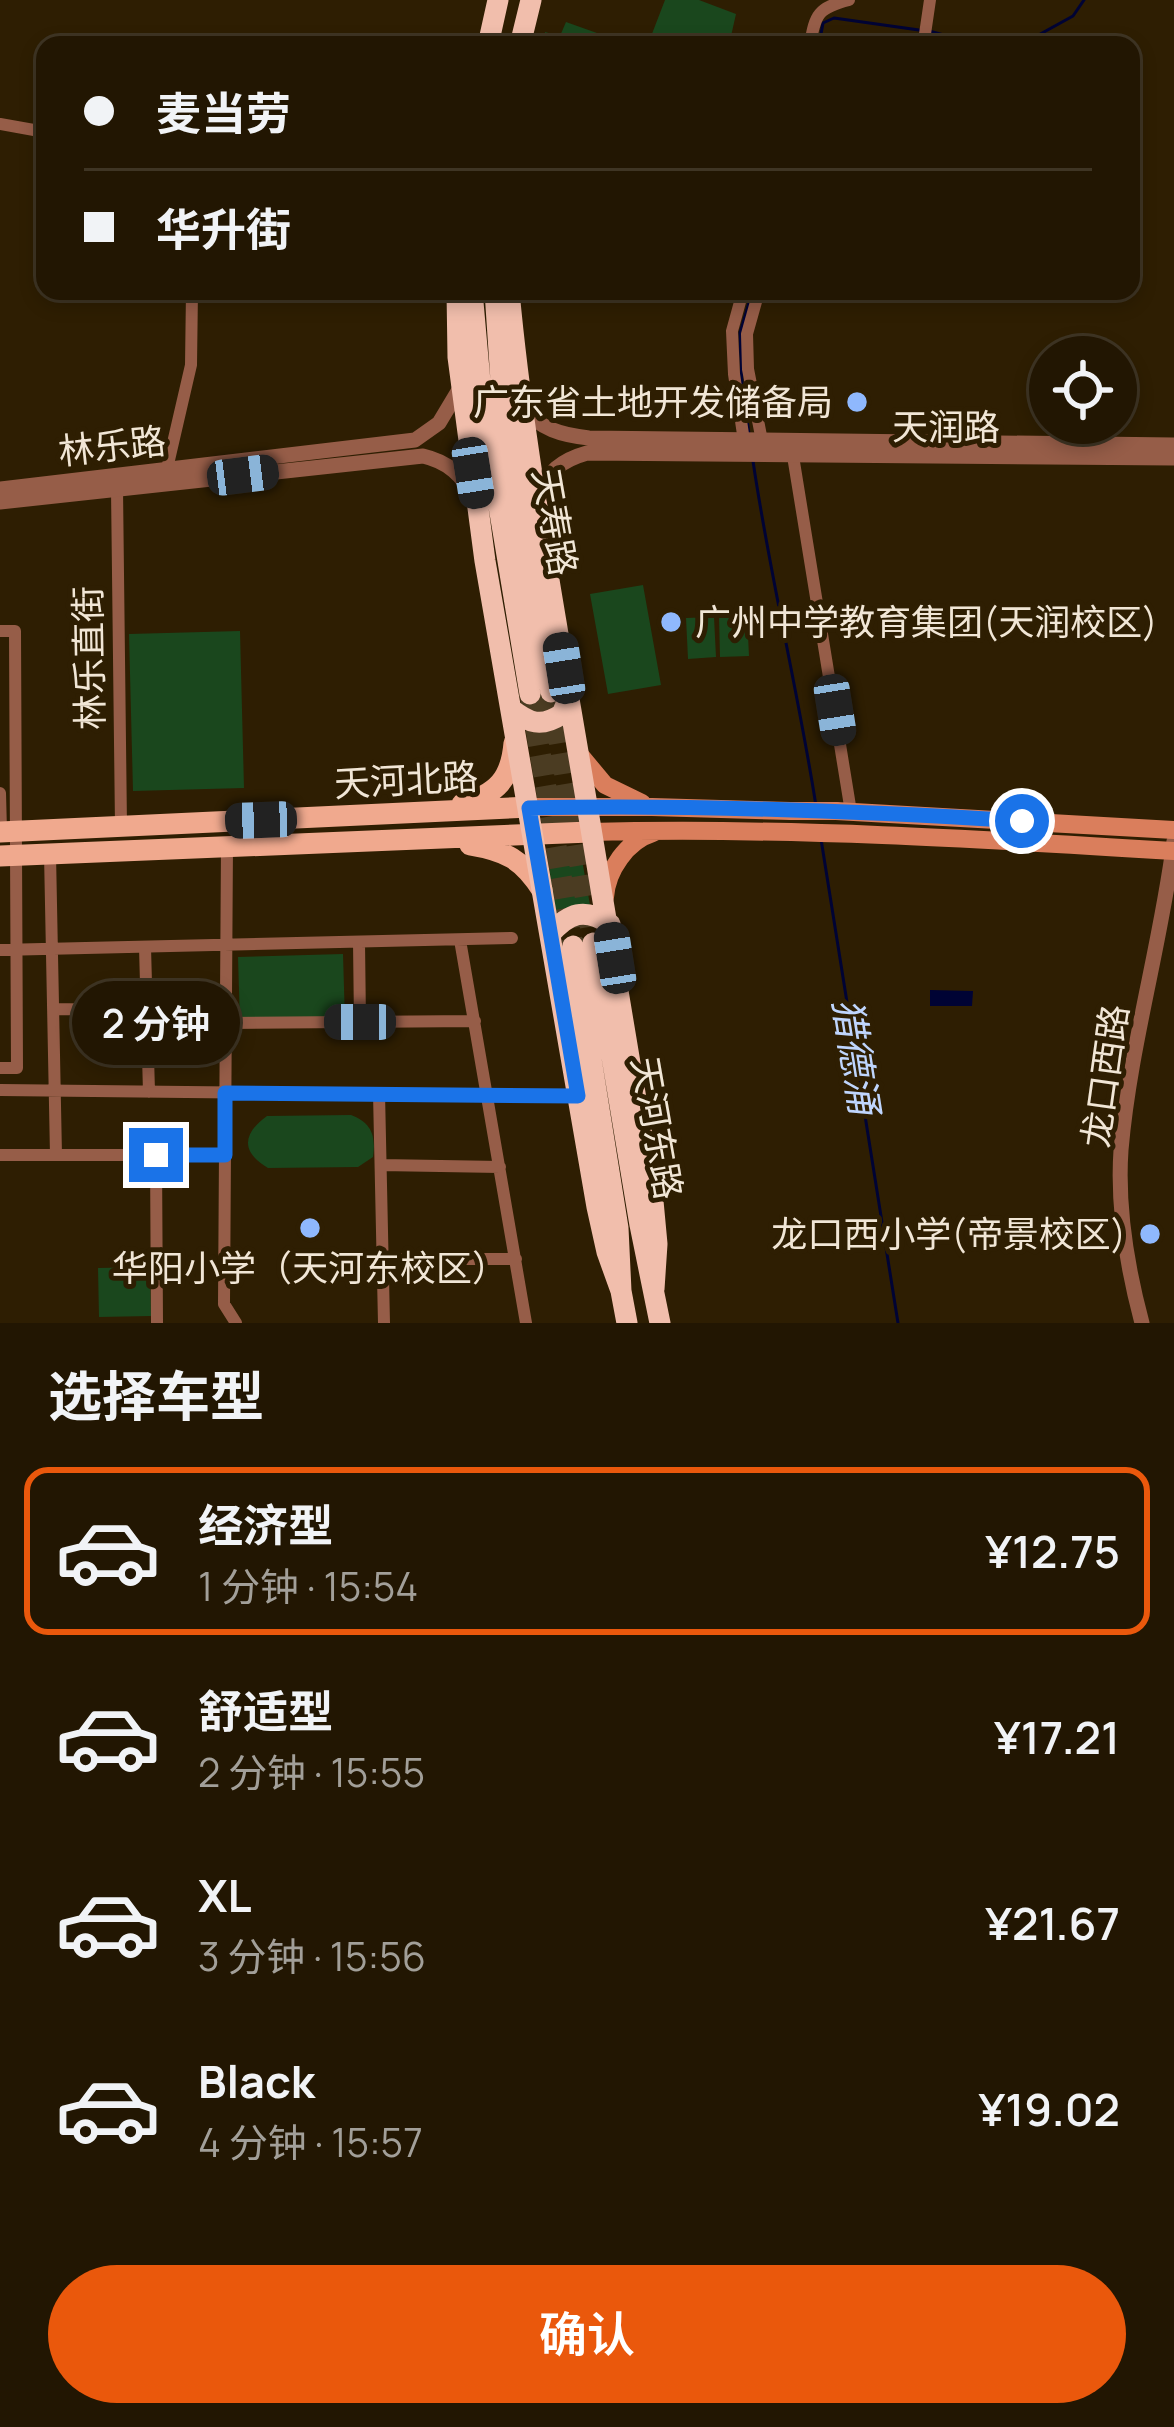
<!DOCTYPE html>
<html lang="zh">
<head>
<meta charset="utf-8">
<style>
  body { margin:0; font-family:Manrope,"Noto Sans SC",sans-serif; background:#2e2311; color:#f1f3f6; height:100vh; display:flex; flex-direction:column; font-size:45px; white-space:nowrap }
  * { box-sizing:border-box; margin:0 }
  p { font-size:39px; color:#a29f99 }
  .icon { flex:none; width:66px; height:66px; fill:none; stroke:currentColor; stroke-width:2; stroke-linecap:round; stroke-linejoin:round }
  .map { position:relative; height:1323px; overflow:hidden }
  .panel { display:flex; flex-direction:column; background:#221602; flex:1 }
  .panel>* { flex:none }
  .hud { position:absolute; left:36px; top:36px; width:1104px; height:264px; border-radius:24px; box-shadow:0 6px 18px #0003,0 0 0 3px #3f3524; display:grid; align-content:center; height:264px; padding:0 48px; background:#221602 }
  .controls { position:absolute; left:1029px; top:336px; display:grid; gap:24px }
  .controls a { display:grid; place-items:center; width:108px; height:108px; border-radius:50%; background:#221602; box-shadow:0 6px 18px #0003,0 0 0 3px #3f3524; font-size:60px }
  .end { position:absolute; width:54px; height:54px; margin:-27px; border:15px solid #1a73e8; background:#fff; box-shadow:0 0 0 6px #fff }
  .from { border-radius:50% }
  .bubble { position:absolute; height:84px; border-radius:42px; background:#221602; box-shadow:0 6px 18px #0003,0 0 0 3px #3f3524; font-size:39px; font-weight:600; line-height:84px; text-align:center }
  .car { position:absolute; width:36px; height:72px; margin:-36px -18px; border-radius:15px; box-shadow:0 0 9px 3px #0007; background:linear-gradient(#222 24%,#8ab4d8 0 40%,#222 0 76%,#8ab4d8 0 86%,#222 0) }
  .hud b { display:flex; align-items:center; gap:42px; height:114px; font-size:45px }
  .hud b+b { border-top:3px solid #3f3524 }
  .hud i { width:30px; height:30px; background:#f1f3f6 }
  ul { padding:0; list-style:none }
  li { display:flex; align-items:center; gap:36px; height:168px; margin:0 24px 18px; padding:0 24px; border:6px solid transparent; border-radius:24px }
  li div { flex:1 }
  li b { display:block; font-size:45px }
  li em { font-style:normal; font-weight:600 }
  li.on { border-color:#ea580c }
  li>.icon { width:108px; height:108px; stroke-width:1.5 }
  h2 { padding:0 48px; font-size:54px; line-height:144px }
  .button { display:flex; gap:24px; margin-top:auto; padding:24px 48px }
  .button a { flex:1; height:138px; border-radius:72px; background:#ea580c; color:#fff; font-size:48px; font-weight:600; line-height:138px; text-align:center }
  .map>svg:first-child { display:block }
</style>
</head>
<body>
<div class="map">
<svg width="1174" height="1323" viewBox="0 0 1174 1323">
  <rect width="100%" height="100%" fill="#2e1e02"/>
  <path fill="#1a471d" d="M665 0H699L736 14 729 45H682L650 39Z
    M566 22 625 43 624 45H543L545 32 560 36Z
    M643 585 661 685 608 694 590 594Z
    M747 615 749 656 720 657 719 616Z
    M714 617 716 657 688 659 686 618Z
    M240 631 244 788 133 791 129 634Z
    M574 850 581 854 590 905H575L555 913 548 857 553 853Z
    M343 954 345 1021 240 1024 238 957Z
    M351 1115C372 1123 376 1136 373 1157L358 1167 268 1168C241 1152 242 1134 267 1116Z
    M150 1267 151 1316 99 1317 98 1268Z"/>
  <path fill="#000334" d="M930 990 973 991 972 1006H930Z"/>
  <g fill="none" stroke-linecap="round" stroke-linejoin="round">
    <path stroke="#000334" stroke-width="3" d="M929 31 966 41 1024 43 1073 16 1084 0
      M819 45 823 23 834 18 919 30
      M749 434 742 384 740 333 751 296
      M753 461C770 577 798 690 816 806
      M821 839 898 1323"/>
    <path stroke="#4b3c22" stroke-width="21" stroke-dasharray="21 10" stroke-linecap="butt" d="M551 692 593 943
      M530 694 573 946"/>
    <path stroke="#965d48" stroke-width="12" d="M630 45 632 39
      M810 45C815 14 818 8 849 0
      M928 45 925 34 930 0
      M0 124 45 132
      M743 291 732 331 734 374 744 441
      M759 291 747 334 748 369 762 441
      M793 456 851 812
      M166 473 191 365 192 291
      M117 489 121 826
      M0 631H15L17 1068H0
      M0 793 1 831
      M227 845 224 1304 236 1323
      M50 854 56 1155
      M460 940 526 1323
      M359 942 360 1022
      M145 947 149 1092
      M0 950 512 938
      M55 1009 226 1012
      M226 1023 475 1021
      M0 1090 578 1096
      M379 1093 384 1323
      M0 1155H225
      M156 1155 157 1323
      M381 1165 500 1167
      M383 1259H516"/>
    <path stroke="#965d48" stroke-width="15" d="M522 408C541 429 561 435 589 438L1174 445
      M0 489 415 440 439 423 460 388 459 384
      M539 497C546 472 562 460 587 453L1174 458
      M0 502 423 456C449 462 461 475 475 497
      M1142 1323C1127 1267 1117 1208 1121 1150 1130 1046 1161 944 1174 841"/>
    <path stroke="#da7e5c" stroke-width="18" d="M580 755 605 785 642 803
      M529 807H652L791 811
      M836 811 1174 830
      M590 832C785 827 980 839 1174 851
      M605 897C607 870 627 841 653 833"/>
    <path stroke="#f0a98e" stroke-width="21" d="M462 804C497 794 511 779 514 743
      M0 832 529 807
      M470 845C506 851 522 859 542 890
      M0 856 590 832"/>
    <path stroke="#f1beac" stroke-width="21" d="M488 45 498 0
      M520 45 531 0
      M457 291 458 357 485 561 597 1207 607 1252 621 1291
      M472 291 482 404 530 694
      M495 291 503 411 551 692
      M509 291C520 412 541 532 561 652 592 835 624 1018 653 1201L657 1244 654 1289
      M511 709C529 723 541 728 562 714L569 697
      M550 934C569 913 584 907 610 924
      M593 943 640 1225 660 1323
      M573 946 618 1228 621 1291 627 1323"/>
    <path stroke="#da7e5c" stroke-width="18" d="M791 811H836"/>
  </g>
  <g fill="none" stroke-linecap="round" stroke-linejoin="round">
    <path stroke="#1a73e8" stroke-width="15" d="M156 1155H225V1093L578 1096 529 808C693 804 858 811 1022 821"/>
  </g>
  <g fill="#8fb8fd" stroke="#2e1e02" stroke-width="4.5">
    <circle cx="857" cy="402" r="12"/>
    <circle cx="671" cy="622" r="12"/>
    <circle cx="310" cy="1228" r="12"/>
    <circle cx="1150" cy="1234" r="12"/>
  </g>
  <g text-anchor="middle" stroke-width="10" stroke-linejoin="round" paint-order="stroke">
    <g font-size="36" fill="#f1e6d6" stroke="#2e1e02" text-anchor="end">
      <text x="833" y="415">广东省土地开发储备局</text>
      <text x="695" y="635" text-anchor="start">广州中学教育集团(天润校区)</text>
      <text x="1126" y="1247">龙口西小学(帝景校区)</text>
      <text x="310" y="1281" text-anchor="middle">华阳小学（天河东校区）</text>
    </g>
    <g font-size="36" fill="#f1e6d6" stroke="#2e1e02">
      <text x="946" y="440">天润路</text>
      <text transform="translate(112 446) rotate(-6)" y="13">林乐路</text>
      <text transform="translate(555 522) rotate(80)" y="13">天寿路</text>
      <text transform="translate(89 658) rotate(-91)" y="13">林乐直街</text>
      <text transform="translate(406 780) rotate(-3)" y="13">天河北路</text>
      <text transform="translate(1105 1076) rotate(-82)" y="13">龙口西路</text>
      <text transform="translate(657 1128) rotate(80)" y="13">天河东路</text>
    </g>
    <g font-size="39" font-style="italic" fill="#bfd5fd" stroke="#2e1e02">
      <text transform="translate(856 1056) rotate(81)" y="14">猎德涌</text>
    </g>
  </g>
</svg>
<div class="controls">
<a><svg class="icon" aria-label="locate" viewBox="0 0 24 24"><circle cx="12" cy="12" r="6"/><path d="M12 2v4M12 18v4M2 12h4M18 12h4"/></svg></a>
</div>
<i class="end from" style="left:1022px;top:821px"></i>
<i class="end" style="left:156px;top:1155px"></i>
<div class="bubble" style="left:72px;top:981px;width:168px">2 分钟</div>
<i class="car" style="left:473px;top:473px;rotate:171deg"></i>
<i class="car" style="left:243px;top:475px;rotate:83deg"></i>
<i class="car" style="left:564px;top:668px;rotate:351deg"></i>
<i class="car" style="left:835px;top:710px;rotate:171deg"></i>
<i class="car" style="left:261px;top:820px;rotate:268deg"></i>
<i class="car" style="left:615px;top:958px;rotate:351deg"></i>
<i class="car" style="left:360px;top:1022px;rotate:270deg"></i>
<div class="hud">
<b><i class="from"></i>麦当劳</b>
<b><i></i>华升街</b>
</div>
</div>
<section class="panel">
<h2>选择车型</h2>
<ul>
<li class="on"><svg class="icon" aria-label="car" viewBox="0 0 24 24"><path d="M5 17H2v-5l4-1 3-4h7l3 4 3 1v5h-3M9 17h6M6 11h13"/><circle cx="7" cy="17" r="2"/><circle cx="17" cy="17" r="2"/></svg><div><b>经济型</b><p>1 分钟 · 15:54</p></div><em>¥12.75</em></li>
<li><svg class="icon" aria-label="car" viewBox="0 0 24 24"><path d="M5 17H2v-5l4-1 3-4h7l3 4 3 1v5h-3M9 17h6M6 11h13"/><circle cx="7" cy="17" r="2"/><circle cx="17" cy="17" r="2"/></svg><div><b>舒适型</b><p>2 分钟 · 15:55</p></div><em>¥17.21</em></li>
<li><svg class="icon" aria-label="car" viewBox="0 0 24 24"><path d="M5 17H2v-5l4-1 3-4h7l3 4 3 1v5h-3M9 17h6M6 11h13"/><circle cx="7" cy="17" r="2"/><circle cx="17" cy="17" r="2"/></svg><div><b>XL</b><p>3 分钟 · 15:56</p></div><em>¥21.67</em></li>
<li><svg class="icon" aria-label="car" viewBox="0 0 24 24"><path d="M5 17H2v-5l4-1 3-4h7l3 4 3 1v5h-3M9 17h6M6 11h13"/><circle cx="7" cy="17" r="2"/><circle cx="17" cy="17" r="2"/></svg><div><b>Black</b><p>4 分钟 · 15:57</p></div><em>¥19.02</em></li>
</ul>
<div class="button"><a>确认</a></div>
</section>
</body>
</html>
